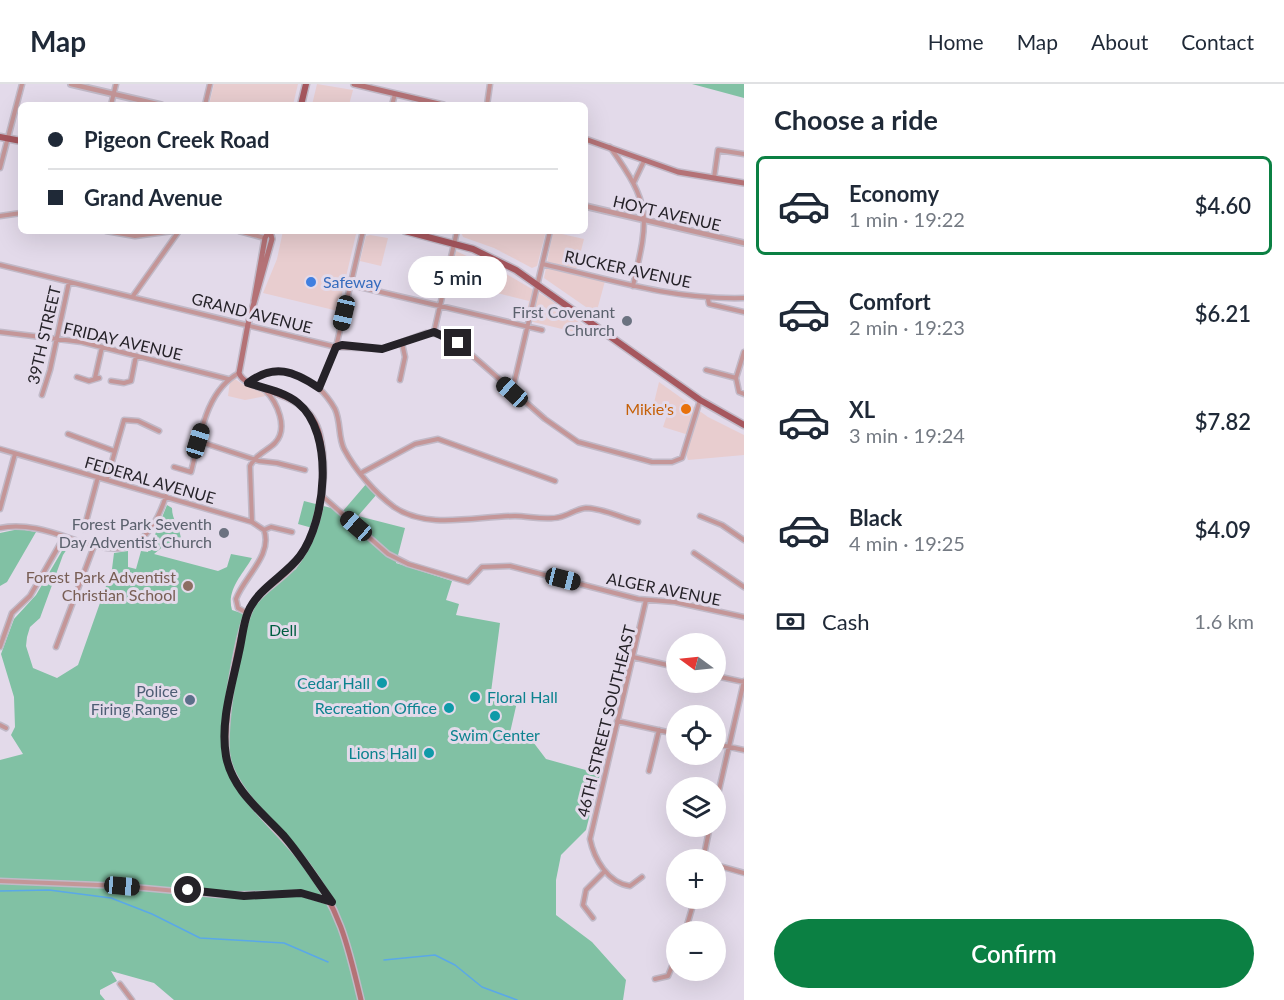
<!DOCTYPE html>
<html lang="en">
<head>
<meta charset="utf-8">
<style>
  body { margin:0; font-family:Lato,sans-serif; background:#f2f2f3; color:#1f2937; height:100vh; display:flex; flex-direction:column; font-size:22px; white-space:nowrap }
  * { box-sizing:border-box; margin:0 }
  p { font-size:20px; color:#747a83 }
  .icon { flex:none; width:33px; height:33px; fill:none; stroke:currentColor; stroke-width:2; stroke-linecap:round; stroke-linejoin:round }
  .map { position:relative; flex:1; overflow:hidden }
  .details { display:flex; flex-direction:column; background:#fff; width:540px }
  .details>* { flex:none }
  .top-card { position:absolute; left:18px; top:18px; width:570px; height:132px; border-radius:9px; box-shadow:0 6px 24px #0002; display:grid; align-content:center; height:132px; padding:0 30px; background:#fff }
  .needle { width:39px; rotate:285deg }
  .fabs { position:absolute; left:666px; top:549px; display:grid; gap:12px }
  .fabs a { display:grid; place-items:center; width:60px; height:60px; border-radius:50%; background:#fff; box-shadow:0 6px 24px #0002; font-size:30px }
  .end { position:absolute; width:27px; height:27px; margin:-14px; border:8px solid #252228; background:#fff; box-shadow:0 0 0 3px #fff }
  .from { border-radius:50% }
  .bubble { position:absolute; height:42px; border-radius:21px; background:#fff; box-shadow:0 6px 24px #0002; font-size:20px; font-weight:600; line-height:42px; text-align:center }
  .car { position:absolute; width:18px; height:36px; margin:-18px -9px; border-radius:8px; box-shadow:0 0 4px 2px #0007; background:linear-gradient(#222 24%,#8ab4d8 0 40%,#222 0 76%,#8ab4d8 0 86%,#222 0) }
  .top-card b { display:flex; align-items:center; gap:21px; height:57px; font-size:22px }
  .top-card b+b { border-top:2px solid #e0e1e3 }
  .top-card i { width:15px; height:15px; background:#1f2937 }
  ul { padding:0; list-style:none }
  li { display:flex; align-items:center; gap:18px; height:99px; margin:0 12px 9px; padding:0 18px; border:3px solid transparent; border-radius:9px }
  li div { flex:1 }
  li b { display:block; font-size:22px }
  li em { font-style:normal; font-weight:600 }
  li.selected { border-color:#0b8043 }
  li>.icon { width:54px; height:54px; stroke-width:1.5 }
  h2 { padding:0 30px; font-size:27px; line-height:72px }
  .pay { display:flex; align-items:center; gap:15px; height:66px; padding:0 30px; font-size:22px }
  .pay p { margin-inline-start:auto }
  .primary-button { display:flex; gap:12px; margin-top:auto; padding:12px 30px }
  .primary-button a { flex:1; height:69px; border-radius:36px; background:#0b8043; color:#fff; font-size:24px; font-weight:600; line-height:69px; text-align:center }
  header { display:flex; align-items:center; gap:36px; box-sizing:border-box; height:84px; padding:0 30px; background:#fff; border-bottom:2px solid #e0e1e3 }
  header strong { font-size:28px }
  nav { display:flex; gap:33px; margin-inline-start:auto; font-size:21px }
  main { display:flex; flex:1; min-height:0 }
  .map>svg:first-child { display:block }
</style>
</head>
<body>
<header>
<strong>Map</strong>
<nav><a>Home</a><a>Map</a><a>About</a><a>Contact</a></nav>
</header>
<main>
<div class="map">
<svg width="744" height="916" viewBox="0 0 744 916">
  <rect width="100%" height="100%" fill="#e3daea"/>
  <path fill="#e8cdcf" d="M214 0H298L293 21H209Z
    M317 0 353 6 349 21H312Z
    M283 147H354L356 150 338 227 263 209 277 175Z
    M546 147 537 182 532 184 494 164 463 153 461 148Z
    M553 148 584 155 575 190 605 197 596 230 544 194Z
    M370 151 388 154 381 182 360 177 366 152Z
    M456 167 508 191 549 215 599 254 525 236 529 217 449 197Z
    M235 295 244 301 262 306 266 312 245 316 228 312 230 297Z
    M659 298 708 333 744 351V371L688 376 686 370 692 352 663 343 667 331 652 327Z"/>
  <path fill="#81c1a4" d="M692 0H744V14Z
    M367 399 377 410 358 432 405 444 396 479 452 497 446 516 459 520 456 531 500 539 491 608 517 618 509 653 524 646 546 675 600 690 586 746 561 771 556 796V831L592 858 626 896 623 916H174L154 899 111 887 117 897 100 906V910L105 916H0V676L23 670 11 651 15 643 14 613 1 570 14 535 36 511 66 460 71 459 63 471 40 534 30 543 27 553 26 562 33 584 57 594 78 581 112 485 114 469 128 467V483L136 485 141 467 148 468 167 421 172 424C172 436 179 442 181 454L166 460 154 470 218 487 227 483 231 470 252 474C243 490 226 506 232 526L250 532 262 510 296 485 308 466 316 445 298 440 304 417 343 427Z
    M19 445 36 448 7 498 0 502V449Z"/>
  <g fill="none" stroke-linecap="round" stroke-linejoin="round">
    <path stroke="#5aa8e8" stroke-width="1.5" d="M0 807 49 806 111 814 152 830 200 854 284 859 328 878
      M384 876 435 871 455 881 482 903 517 916"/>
    <g stroke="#c1b9c7" stroke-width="7">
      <path id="minor" d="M111 21 116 0
        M205 21 210 0
        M392 21 395 10
        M487 21 490 0
        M610 63C652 122 649 132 633 202
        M0 84 22 0
        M714 94 718 66 744 70
        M634 98 644 77
        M0 132 21 129
        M106 147 135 152 173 147
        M239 147 265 154
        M543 180C611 196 674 216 744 214
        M0 181 336 263 383 265 426 249 446 251 458 259 545 335 578 358 652 378H672L682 374 700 316
        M351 201 542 246
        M133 212 179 147
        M708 215 709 220 744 228
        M0 248 82 258 228 295
        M434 248 457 147
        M744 268 736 294 739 308 744 310
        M706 286 736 294
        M77 293 89 297 99 294
        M95 294 102 263
        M400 296 405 273 402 259
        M111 297 124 299 131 297 136 272
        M248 299C280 275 317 293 335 325 341 338 338 353 344 365 355 386 375 409 394 423 427 446 477 432 515 432 529 432 546 437 560 433 569 431 576 425 586 424 602 424 622 434 638 438
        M319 304 336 263 363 147
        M512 308 550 147
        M42 311 50 286 69 198
        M68 350 114 367
        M198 357 259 377 277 379 305 386
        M0 365 252 438 264 446
        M174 383 191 388C200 354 205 307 239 289
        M361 389 415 360 438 355 555 397
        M107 395 124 336 138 337 159 347
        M321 411 388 470 408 480 468 498 482 483 510 482 638 515 675 518 744 533
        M0 425 15 370
        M700 432 722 441 744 456
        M252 438 250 382C255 371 267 367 275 359 289 344 277 318 265 306
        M0 444C68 430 132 517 166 412
        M84 445 98 393
        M264 446 271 443 292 448
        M694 469 744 503
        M247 529 238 524 236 515C244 493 273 471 264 446
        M0 563 12 529 30 512 64 453
        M56 563 94 462
        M633 573 676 583
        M716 592 744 598
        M617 637 676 650
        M0 641 6 644
        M716 660 744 666
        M649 687 659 646
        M716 719 744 597
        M703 776 710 742
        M716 781 744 789
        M642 793 630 802C608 799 594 775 590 755L646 516
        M0 797 122 802 220 811 301 809 330 818
        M593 834 583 821 586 806 605 787
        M685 848 695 814
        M655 895 668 892 676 872
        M120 900 132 916"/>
    </g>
    <g stroke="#c1b9c7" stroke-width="8">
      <path id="tertiary" d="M71 0 161 21
        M585 122 744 159"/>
    </g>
    <g stroke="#c1b9c7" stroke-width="8">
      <path id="secondary" d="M354 0 443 21
        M585 55 678 88 744 99
        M270 147 272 155 248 240 239 289C247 311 309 302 320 352 329 393 320 450 293 482 281 496 264 504 253 519 238 541 221 648 227 674 234 710 282 748 305 779 340 825 348 861 361 916
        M254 217 265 154 269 147"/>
    </g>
    <g stroke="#c1b9c7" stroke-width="9">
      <path id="primary" d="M301 21 306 0
        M0 53 21 57
        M405 147 473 165 516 186 700 316 744 341"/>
    </g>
    <use href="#minor" stroke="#c49698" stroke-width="4"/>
    <use href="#tertiary" stroke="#c49698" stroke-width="4.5"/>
    <use href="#secondary" stroke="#b47276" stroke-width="5"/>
    <use href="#primary" stroke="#a6575e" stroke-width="6"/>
  </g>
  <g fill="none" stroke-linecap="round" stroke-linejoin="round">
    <path stroke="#252228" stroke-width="8" d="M188 806 244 812 301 809 332 818C316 796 302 773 284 752 262 728 232 706 226 672 220 638 232 602 239 568 242 556 243 540 248 528 258 504 285 492 300 472 326 437 335 349 298 319 285 308 264 304 248 299 274 279 294 287 319 304L336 263 342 261 382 265 434 248 458 259"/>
  </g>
  <circle fill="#3f7fe0" stroke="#e3daea" stroke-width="2" cx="311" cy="198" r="6"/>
  <g fill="#6b7280" stroke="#e3daea" stroke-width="2">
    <circle cx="627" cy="237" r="6"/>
    <circle cx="224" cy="449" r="6"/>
  </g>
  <circle fill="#e8710a" stroke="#e3daea" stroke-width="2" cx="686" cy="325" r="6"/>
  <circle fill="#8d6e63" stroke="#e3daea" stroke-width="2" cx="188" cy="502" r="6"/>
  <g fill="#0f9aa8" stroke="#e3daea" stroke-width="2">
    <circle cx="382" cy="599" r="6"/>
    <circle cx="475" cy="613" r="6"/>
    <circle cx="449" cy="624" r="6"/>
    <circle cx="495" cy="632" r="6"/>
    <circle cx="429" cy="669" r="6"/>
  </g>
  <circle fill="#5c6f8a" stroke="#e3daea" stroke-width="2" cx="190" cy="616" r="6"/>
  <g text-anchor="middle" stroke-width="6" stroke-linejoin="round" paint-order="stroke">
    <g font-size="16" fill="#252228" stroke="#e3daea">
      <text transform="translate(667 129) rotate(13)" y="6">HOYT AVENUE</text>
      <text transform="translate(628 185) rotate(12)" y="6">RUCKER AVENUE</text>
      <text transform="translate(252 229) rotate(14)" y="6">GRAND AVENUE</text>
      <text transform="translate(44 251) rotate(-77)" y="6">39TH STREET</text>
      <text transform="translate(123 257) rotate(13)" y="6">FRIDAY AVENUE</text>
      <text transform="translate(150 396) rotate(16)" y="6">FEDERAL AVENUE</text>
      <text transform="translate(664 505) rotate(11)" y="6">ALGER AVENUE</text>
      <text transform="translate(606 637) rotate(-76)" y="6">46TH STREET SOUTHEAST</text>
    </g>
    <g font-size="16" fill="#366cbe" stroke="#e3daea" text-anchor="start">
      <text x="323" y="204">Safeway</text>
    </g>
    <g font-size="16" fill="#5b616d" stroke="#e3daea" text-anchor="end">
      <text x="615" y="234">First Covenant<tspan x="615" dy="18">Church</tspan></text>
      <text x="212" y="446">Forest Park Seventh<tspan x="212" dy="18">Day Adventist Church</tspan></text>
    </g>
    <g font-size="16" fill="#c56008" stroke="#e3daea" text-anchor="end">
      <text x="674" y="331">Mikie's</text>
    </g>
    <g font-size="16" fill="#785e54" stroke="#e3daea" text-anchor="end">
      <text x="176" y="499">Forest Park Adventist<tspan x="176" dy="18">Christian School</tspan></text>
    </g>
    <g font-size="16" fill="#005e41" stroke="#e3daea">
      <text x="283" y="552">Dell</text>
    </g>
    <g font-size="16" fill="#0d838f" stroke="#e3daea" text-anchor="end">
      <text x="370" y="605">Cedar Hall</text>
      <text x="487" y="619" text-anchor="start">Floral Hall</text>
      <text x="437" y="630">Recreation Office</text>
      <text x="495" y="657" text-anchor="middle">Swim Center</text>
      <text x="417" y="675">Lions Hall</text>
    </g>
    <g font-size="16" fill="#4e5e75" stroke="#e3daea" text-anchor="end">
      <text x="178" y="613">Police<tspan x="178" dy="18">Firing Range</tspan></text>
    </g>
  </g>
</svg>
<div class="fabs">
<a><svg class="needle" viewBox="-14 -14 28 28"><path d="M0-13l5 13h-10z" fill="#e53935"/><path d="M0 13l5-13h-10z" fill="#747a83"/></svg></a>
<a><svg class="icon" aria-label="locate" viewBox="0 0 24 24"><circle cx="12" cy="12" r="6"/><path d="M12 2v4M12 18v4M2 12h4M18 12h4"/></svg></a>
<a><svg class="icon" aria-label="layers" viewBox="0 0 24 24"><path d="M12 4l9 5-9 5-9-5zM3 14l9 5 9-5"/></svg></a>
<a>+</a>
<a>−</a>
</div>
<i class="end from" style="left:188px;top:806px"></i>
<i class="end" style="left:458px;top:259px"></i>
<div class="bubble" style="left:408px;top:172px;width:99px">5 min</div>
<i class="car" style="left:344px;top:229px;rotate:193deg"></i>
<i class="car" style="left:512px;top:308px;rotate:312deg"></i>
<i class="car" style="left:198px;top:357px;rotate:17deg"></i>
<i class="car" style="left:356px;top:442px;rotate:311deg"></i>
<i class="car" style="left:563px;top:495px;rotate:104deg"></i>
<i class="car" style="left:122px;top:802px;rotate:95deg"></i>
<div class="top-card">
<b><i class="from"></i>Pigeon Creek Road</b>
<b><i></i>Grand Avenue</b>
</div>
</div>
<section class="details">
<h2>Choose a ride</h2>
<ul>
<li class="selected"><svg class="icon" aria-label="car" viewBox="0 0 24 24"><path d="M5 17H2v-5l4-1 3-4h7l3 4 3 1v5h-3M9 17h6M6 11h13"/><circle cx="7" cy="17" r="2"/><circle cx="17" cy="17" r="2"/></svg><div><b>Economy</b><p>1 min · 19:22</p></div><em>$4.60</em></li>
<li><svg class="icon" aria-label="car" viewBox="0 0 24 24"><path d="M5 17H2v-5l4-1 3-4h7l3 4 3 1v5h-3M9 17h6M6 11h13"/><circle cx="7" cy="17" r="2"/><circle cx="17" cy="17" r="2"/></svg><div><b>Comfort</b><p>2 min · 19:23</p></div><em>$6.21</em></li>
<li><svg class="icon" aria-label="car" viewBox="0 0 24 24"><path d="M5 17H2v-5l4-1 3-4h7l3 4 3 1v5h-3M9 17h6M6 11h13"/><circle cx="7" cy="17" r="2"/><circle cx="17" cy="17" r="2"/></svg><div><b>XL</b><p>3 min · 19:24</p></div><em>$7.82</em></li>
<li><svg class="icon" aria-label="car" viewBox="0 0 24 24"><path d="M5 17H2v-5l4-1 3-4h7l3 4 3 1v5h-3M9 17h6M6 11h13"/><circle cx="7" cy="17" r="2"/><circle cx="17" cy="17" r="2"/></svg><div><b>Black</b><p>4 min · 19:25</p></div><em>$4.09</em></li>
</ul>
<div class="pay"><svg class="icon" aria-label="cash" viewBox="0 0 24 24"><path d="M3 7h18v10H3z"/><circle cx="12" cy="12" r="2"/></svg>Cash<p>1.6 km</p></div>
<div class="primary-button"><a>Confirm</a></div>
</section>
</main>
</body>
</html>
